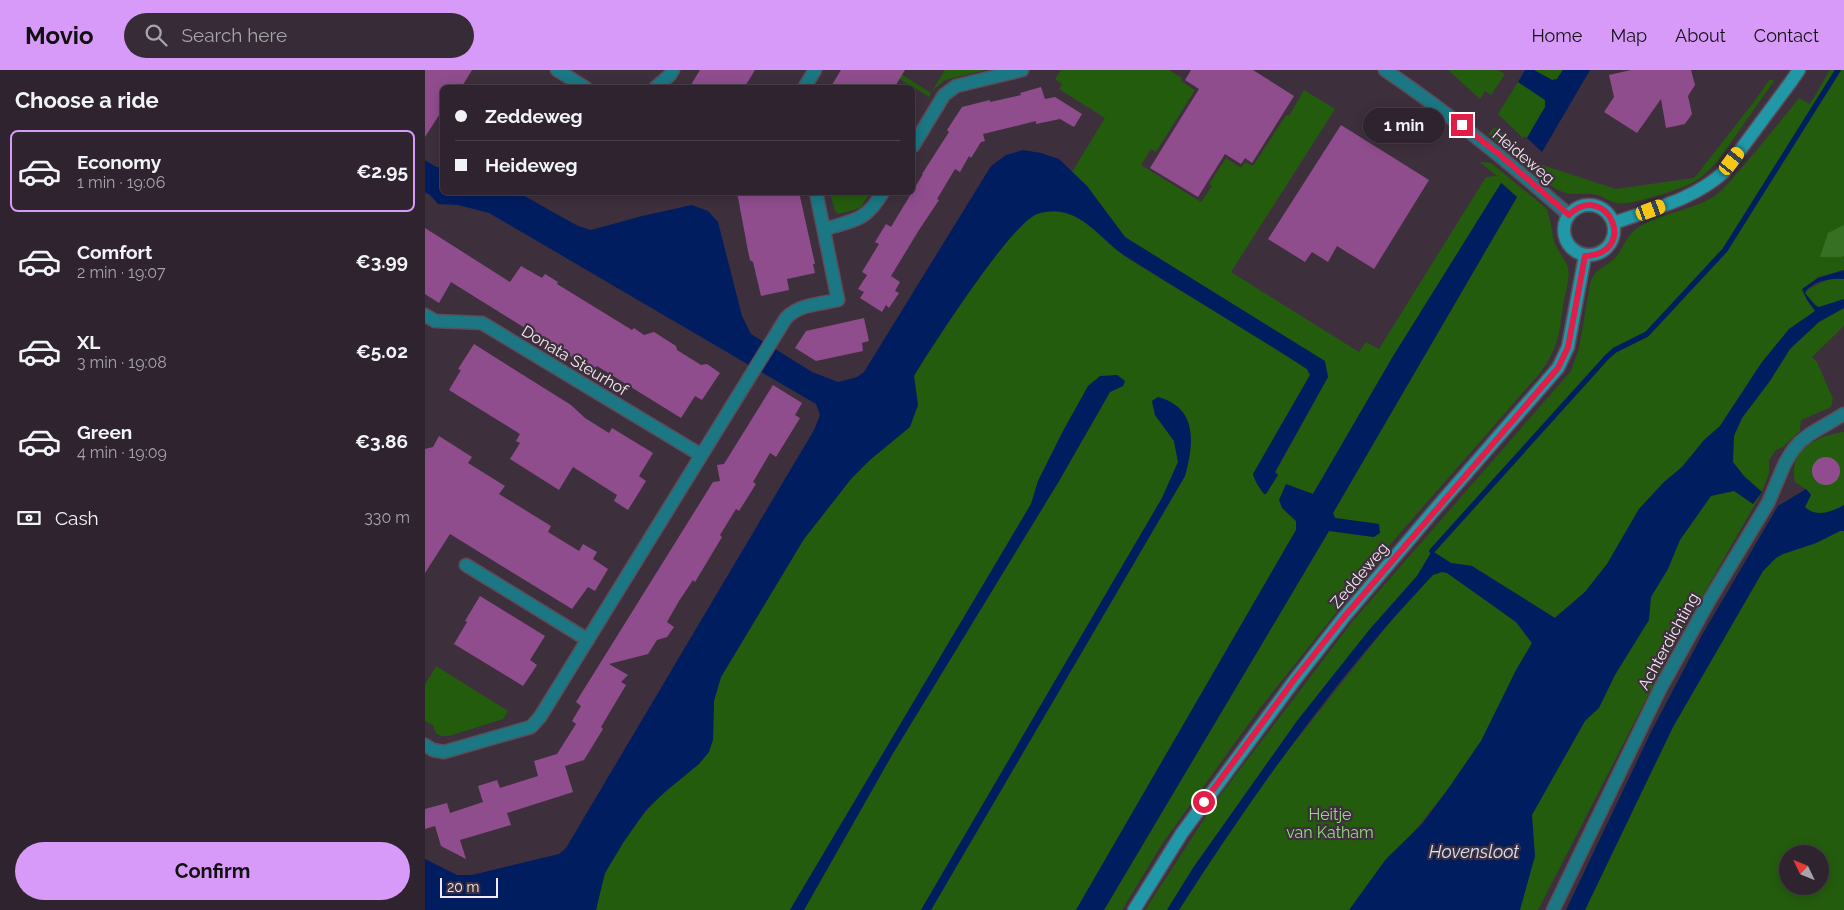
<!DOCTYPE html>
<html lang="en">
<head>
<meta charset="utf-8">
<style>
  body { margin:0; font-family:Raleway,sans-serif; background:#362b36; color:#f1f3f6; height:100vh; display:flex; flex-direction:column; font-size:19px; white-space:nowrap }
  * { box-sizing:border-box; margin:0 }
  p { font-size:16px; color:#a7a4aa }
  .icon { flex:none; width:28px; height:28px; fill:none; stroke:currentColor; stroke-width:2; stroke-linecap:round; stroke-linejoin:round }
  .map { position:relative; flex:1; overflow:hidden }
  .panel { display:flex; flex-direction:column; background:#2e232e; width:425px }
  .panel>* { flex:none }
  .hud { position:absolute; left:15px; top:15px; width:475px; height:110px; border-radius:8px; box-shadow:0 2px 12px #0003,0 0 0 1px #49404a; display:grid; align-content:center; height:110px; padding:0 15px; background:#2e232e }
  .needle { width:32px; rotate:313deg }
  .controls { position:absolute; left:1354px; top:775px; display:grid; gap:10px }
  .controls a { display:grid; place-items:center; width:50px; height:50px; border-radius:50%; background:#2e232e; box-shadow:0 2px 12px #0003,0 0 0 1px #49404a; font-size:25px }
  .scale { position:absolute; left:15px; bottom:12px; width:58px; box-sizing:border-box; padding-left:5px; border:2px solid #f2e8f1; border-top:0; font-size:14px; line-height:18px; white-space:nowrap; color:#f2e8f1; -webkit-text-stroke:4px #3e2f3d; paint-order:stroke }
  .end { position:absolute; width:22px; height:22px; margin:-11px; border:6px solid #e11d48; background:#fff; box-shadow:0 0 0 2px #fff }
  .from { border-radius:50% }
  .bubble { position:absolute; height:35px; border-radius:18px; background:#2e232e; box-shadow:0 2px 12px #0003,0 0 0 1px #49404a; font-size:16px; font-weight:700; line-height:35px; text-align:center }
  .car { position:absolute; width:15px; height:30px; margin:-15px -8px; border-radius:6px; box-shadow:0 0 4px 1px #0007; background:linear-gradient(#f5c518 24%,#345 0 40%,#f5c518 0 76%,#345 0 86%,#f5c518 0) }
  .hud b { display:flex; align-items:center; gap:18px; height:48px; font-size:19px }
  .hud b+b { border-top:1px solid #49404a }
  .hud i { width:12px; height:12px; background:#f1f3f6 }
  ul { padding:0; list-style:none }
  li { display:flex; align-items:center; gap:15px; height:82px; margin:0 10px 8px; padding:0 5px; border:2px solid transparent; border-radius:8px }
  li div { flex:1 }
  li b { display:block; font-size:19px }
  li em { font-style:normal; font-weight:700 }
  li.active { border-color:#d89af8 }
  li>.icon { width:45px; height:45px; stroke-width:1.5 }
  h2 { padding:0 15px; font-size:22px; line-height:60px }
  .pay { display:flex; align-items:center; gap:12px; height:55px; padding:0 15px; font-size:19px }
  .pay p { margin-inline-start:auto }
  .primary-button { display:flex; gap:10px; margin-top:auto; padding:10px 15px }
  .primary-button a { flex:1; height:58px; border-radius:30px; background:#d89af8; color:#111; font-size:20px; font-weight:700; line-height:58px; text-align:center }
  header { display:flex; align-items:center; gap:30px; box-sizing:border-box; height:70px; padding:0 25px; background:#d89af8; color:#111 }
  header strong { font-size:24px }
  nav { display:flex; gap:28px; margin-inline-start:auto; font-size:18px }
  .search { width:350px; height:45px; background:#362b36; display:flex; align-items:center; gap:12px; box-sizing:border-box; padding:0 18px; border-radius:28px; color:#a7a4aa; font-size:19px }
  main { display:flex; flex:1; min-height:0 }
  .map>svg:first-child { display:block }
</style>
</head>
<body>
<header>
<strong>Movio</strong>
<div class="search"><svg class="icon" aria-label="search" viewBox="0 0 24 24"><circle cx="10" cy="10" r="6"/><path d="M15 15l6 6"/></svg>Search here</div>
<nav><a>Home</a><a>Map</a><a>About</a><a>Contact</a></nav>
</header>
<main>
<section class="panel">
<h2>Choose a ride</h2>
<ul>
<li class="active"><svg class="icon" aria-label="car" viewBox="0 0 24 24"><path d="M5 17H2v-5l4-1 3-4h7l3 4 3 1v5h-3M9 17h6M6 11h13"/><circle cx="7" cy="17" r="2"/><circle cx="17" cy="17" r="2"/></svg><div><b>Economy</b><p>1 min · 19:06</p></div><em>€2.95</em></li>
<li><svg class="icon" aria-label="car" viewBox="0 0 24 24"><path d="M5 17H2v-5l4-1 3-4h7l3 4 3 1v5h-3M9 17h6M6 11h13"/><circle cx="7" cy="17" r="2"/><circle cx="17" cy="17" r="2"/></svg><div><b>Comfort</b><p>2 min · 19:07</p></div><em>€3.99</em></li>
<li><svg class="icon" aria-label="car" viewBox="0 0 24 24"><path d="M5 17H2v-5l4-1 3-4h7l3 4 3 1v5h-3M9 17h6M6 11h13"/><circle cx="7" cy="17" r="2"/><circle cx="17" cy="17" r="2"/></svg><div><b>XL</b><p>3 min · 19:08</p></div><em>€5.02</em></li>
<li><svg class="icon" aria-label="car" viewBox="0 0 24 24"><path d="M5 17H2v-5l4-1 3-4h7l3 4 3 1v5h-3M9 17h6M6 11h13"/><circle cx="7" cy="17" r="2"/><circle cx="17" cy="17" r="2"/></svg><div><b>Green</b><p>4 min · 19:09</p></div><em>€3.86</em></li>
</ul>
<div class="pay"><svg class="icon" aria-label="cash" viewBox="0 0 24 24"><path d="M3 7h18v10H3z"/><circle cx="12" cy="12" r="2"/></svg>Cash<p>330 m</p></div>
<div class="primary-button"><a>Confirm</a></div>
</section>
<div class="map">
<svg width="1419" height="840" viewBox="0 0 1419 840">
  <rect width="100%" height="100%" fill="#3e2f3d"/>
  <path fill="#245c0e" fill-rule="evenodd" d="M460 0H470L506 23 504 27Z
    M520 0H561L520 10 507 21Z
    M636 0H744L757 8 756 11 770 20 731 82 726 79 716 95 776 132 787 116 784 114 801 88 816 98 820 92 828 96 861 45 864 46 879 20 910 39 806 202 934 282 941 272 954 279 1061 107 1072 106 1055 92 1066 93 1121 138C1126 149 1126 160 1129 171 1132 181 1140 188 1143 198 1145 208 1142 216 1140 225 1134 258 1136 276 1114 304L969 470 835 638 737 774 697 840H679L904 461 949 467 954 454 910 448 908 443 1092 127 1077 113 967 288 888 424 861 415V442L871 451V460L651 840H506L760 406C769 375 770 338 733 327L727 331 730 345 749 371 753 392 737 428 496 840H379L467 685 634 411 685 322 698 316 700 311 692 305 638 361 613 411 606 434 365 840H171C174 828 175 814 181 802 205 750 250 712 288 670L289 631 296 607 379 469 426 409 493 335 489 306 497 292C517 264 585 154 612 144 624 140 638 140 649 146 670 156 683 175 702 188 762 225 823 261 882 299L885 305 828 404 853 405 850 403 903 307 700 167 662 116 647 102 680 48 634 19 637 14 630 9Z
    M1023 0H1073L1080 4 1066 25 1060 21 1055 29Z
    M1109 0H1138L1132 9 1127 10Z
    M1405 0H1419V200L1393 207 1378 220 1382 230 1390 235 1380 223 1382 220 1406 208 1419 209V256L1387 287 1392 292 1408 329 1406 337 1376 350 1375 361 1358 377 1351 380 1344 390V403L1337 422 1246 581 1113 840H1004L1337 292 1295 356 1279 371 1257 397 1238 413 1214 439 1182 494 1160 522 1129 548 1047 496 1026 493 1007 481 992 506 945 559 872 651 768 798 742 840H720L791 731 927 552 1146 301 1154 278 1165 214C1170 197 1179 199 1190 188 1198 179 1201 167 1210 160 1233 142 1267 142 1291 125 1302 116 1311 104 1320 94 1338 72 1356 51 1374 28L1385 34Z
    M1345 9 1349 11 1292 92C1285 99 1279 105 1272 110 1258 119 1206 136 1191 133 1183 131 1175 124 1166 124 1154 123 1144 126 1133 120 1107 105 1085 83 1063 64L1069 58 1073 59 1114 94 1191 119 1268 108 1271 106 1328 33Z
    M1093 12 1120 30V37L1102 68 1100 66 1098 68 1073 44Z
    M405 123V122L445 123 435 138 413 144 410 141Z
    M1419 362V435C1407 442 1391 448 1380 437L1386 424 1381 419 1370 412C1363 380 1391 366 1419 362Z
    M1415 461H1419V840H1160L1248 657 1338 501 1351 487 1358 484 1391 473ZM1362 784H1395V816H1362Z
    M1006 500 1022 503 1048 521 1091 552 1107 573 1056 671 1023 719 927 840H754L799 770 847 701Z
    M11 596 83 641 78 649 72 651 24 666H16L11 663 8 655 0 651V615Z"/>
  <path fill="#367023" d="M1419 155V186L1416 187H1395L1403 163Z"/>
  <path fill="#001d60" d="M1100 0H1109L1127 10 1132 9 1138 0H1165L1117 82 1102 68 1120 37V30L1093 12Z
    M598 80 616 83 634 89 662 116 700 167 900 291 903 307 850 402 853 405 841 424H839C834 417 830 412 828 404L885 305 882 299C823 261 762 225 702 187 682 175 670 156 649 146 637 140 624 140 612 144 585 155 507 276 489 306L493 335 485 357 445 390 426 409 379 469 296 607 289 631 288 670 284 682 274 694 240 722 221 740 198 773 180 803 171 840H0V789L32 805H47L134 784 141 778 389 360 395 345 391 334 64 143 33 135 13 134 5 125 0 122V90L11 97 17 98 18 122 94 123 153 156 166 160 217 146 267 135 283 141 293 152 317 246 326 264 387 302 413 312 432 307 439 302 566 96 581 85Z
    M1076 113 1092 127 908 443 910 448 954 454 955 463 949 467 904 461 679 840H651L871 460V451L857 438 854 430 861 414 888 424 967 288Z
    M1419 200V209C1407 208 1386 211 1380 223L1390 235 1394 237 1419 229V238L1394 252 1365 279 1345 311 1317 348 1309 366 1308 392 1319 406 1337 422 1328 434 1309 421 1286 426 1255 470 1243 499 1226 527 1224 550 1190 605 1174 638 1160 651 1107 745 1110 786 1095 840H924L961 789 997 754 1023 719 1056 671 1091 600 1107 573 1091 552 1022 503 1017 502 1008 505C992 523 975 540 960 558 884 646 817 742 754 840H742L768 798 872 651 945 559 992 506 1007 481 1026 493 1047 496 1130 548 1160 522 1182 494 1214 439 1238 413 1257 397 1279 370 1295 356 1337 292 1364 259 1390 241 1382 230 1377 219 1393 208Z
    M692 305 700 311 698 316 685 322 634 411 467 685 379 840H365L606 434 613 411 638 361 663 316 675 306Z
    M733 327C773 338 769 373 760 406L506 840H496L737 428 753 392 749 371 730 345 727 331Z
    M1381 419 1386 425 1380 437C1391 448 1407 442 1419 435V461H1415L1391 473 1358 484 1351 488 1338 501 1248 657 1160 840H1141L1226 662 1277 565 1353 436Z"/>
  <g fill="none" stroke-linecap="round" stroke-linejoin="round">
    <path stroke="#001d60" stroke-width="5.5" d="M1007 481 1182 287 1190 280 1222 264 1300 180 1413 0"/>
  </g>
  <path fill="#904d8e" d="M0 0H47L36 18H18V39L0 67Z
    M275 0H330L319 18H264Z
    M416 0H480L469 18H405Z
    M766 0H828L869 26 827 93 820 88 816 94 800 84 773 127 725 98 774 19 760 10Z
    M1206 0H1266L1270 15 1263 26 1267 44 1260 54 1241 58 1236 29 1212 63 1179 42 1189 27 1184 5Z
    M616 17 620 29 630 27 657 44 649 57 635 49 611 54V51L558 64 560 71 556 72 546 88 544 86 535 102 530 99 512 129 514 130 494 160 466 206 475 212 470 221 474 223 464 238 461 235 457 242 435 228 439 222 433 219 442 205 437 202 454 174 450 172 461 154 466 157 498 104H497L524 62 522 60 537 37 565 30V32L596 25 595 23Z
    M916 55 1004 110 949 199 912 176 903 192 887 182 880 192 843 169Z
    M312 122H374L390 194H388L390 203 362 209 364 220 336 226 328 192 325 190 323 181Z
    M0 158 85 212 96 196 117 208 120 204 133 212 132 214 207 260 209 258 219 265 229 262 251 276 252 280 276 295 282 294 295 303 277 330 270 326 256 348 172 296 169 301 26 212 14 233 0 224Z
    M439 248 444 271 437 273 438 281 391 291 370 278 381 261Z
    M49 274 146 335 160 348 184 363 187 358 228 383 214 406 221 411 203 440 189 431 192 425 148 397 134 420 85 389 95 373 91 371 95 364 24 320 36 300 33 299Z
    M348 315 377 333 370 345 375 348 351 387 345 383 328 412 331 414 314 441 311 439 295 465 297 467 270 512 268 510 254 531 242 552 249 557 242 567 232 570 223 584 184 594 203 605 196 612 201 615 176 657 178 659 159 690 140 696 148 722 82 743 86 755 35 770 41 789 16 776 10 756 0 759V739L22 733 25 743 58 732 53 716 72 710 75 718 113 706 109 691 132 684 151 654 147 651 156 636 151 632 288 412 295 411 292 395 299 394Z
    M14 366 47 387 43 393 80 416 74 424 126 456 123 462 154 481 158 474 172 482 168 489 183 499 170 521 163 517 147 539 25 464 0 503V379L8 377Z
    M1387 401a14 14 0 1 1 28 0a14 14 0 1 1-28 0Z
    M55 526 120 566 105 590 112 595 98 616 29 574 42 552 40 551Z"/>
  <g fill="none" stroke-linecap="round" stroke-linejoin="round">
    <g stroke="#5b4d5a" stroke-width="15">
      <path id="minor" d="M132 0 161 18
        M230 18 245 5 248 0
        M379 18 390 0
        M488 76 519 25 531 16 597 0
        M400 159C430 150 441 151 458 122
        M0 245 10 251 57 253 276 385
        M41 495 163 570
        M0 675 8 680 19 682 106 657 115 647 361 248C375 234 395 234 413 230L391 122
        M1128 840 1235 619 1285 529 1343 433 1360 393 1368 380 1375 372 1385 364 1419 344"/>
    </g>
    <g stroke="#5b4d5a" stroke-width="15">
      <path id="tertiary" d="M960 0C1025 44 1085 93 1144 145"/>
    </g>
    <g stroke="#5b4d5a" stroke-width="15">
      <path id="secondary" d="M1139 160a25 25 0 1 1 50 0a25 25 0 1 1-50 0Z
        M1189 153C1227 139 1268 130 1299 102L1365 13 1374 0
        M709 840 757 763 869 611 919 547 1012 437 1133 298 1143 277 1160 186"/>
    </g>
    <use href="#minor" stroke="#1a7783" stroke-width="12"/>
    <use href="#tertiary" stroke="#1a7783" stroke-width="12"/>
    <use href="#secondary" stroke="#2098a7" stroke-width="12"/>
  </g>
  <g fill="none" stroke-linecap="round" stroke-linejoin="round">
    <path stroke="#e11d48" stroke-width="6" d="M779 732 869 610 919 547 1133 298 1143 277 1160 186C1216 183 1181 109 1144 145L1075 85 1037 55"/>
  </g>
  <g text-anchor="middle" stroke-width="4.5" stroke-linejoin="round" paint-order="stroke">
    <g font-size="16" fill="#f2e8f1" stroke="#3e2f3d">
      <text transform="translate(1099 86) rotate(40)" y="6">Heideweg</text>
      <text transform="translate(150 290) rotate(31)" y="6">Donata Steurhof</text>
      <text transform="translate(934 505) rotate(-50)" y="6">Zeddeweg</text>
      <text transform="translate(1243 571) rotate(-61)" y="6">Achterdichting</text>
    </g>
    <g font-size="16" fill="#90de79" stroke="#3e2f3d">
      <text x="905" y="750">Heitje<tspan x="905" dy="18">van Katham</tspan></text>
    </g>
    <g font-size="18" font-style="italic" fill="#d6e3f7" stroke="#3e2f3d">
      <text x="1049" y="788">Hovensloot</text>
    </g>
  </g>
</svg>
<div class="controls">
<a><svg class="needle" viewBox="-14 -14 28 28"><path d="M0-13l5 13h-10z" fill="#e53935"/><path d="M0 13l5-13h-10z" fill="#a7a4aa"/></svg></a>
</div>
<div class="scale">20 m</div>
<i class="end from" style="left:779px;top:732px"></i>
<i class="end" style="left:1037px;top:55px"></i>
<div class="bubble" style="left:938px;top:38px;width:82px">1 min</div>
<i class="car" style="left:1307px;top:91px;rotate:37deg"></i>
<i class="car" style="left:1226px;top:140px;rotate:70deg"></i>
<div class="hud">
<b><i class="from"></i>Zeddeweg</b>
<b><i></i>Heideweg</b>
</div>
</div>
</main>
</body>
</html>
